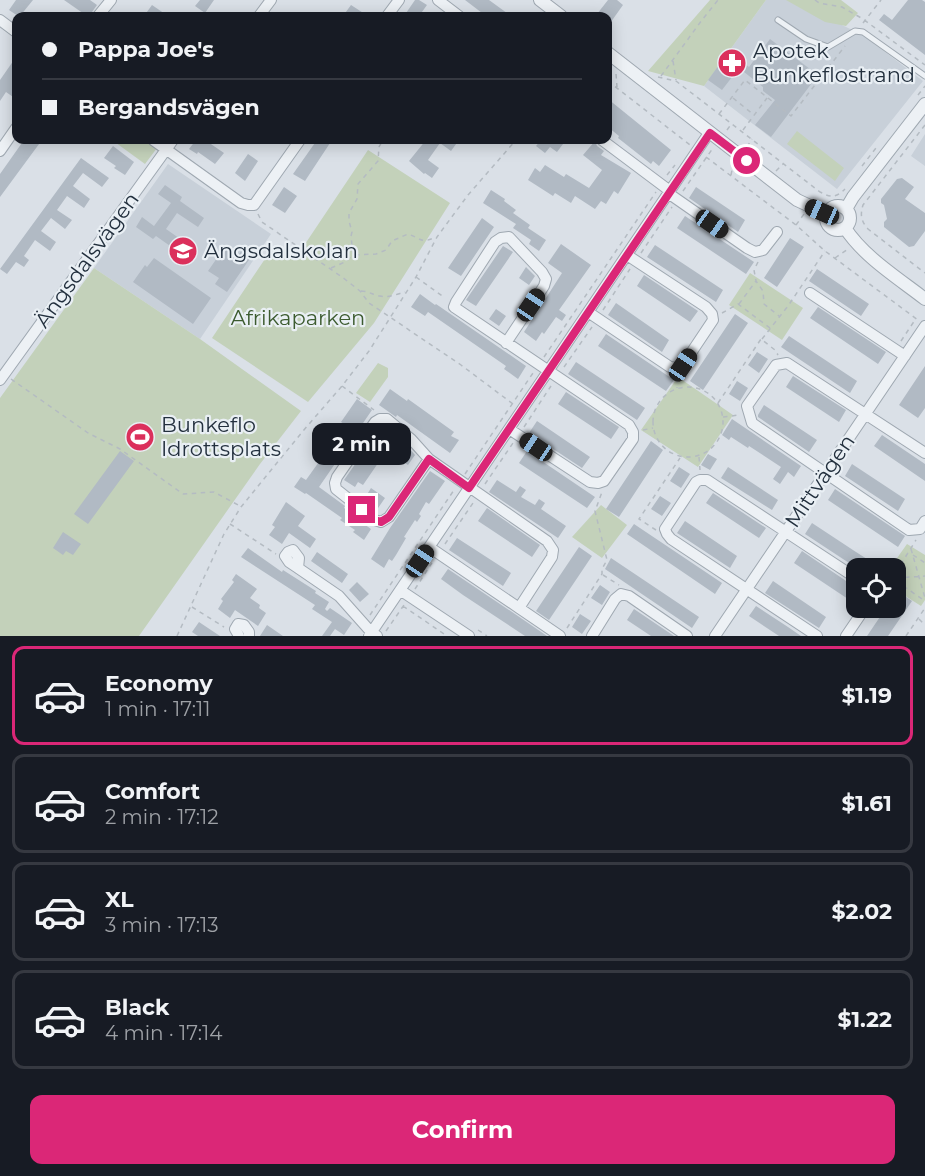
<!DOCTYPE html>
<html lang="en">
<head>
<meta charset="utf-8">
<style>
  body { margin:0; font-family:Montserrat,sans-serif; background:#242831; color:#f1f3f6; height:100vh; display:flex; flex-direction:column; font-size:22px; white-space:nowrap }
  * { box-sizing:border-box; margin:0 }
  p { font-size:20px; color:#9ea1a6 }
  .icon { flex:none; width:33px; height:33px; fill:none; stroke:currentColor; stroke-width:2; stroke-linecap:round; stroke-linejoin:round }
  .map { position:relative; height:636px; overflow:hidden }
  .drawer { display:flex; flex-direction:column; background:#171b24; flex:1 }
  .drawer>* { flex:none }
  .banner { position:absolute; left:12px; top:12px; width:600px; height:132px; border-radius:12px; box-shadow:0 3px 15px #0003; display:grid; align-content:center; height:132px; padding:0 30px; background:#171b24 }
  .buttons { position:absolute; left:846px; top:558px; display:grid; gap:12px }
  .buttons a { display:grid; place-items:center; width:60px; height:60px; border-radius:12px; background:#171b24; box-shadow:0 3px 15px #0003; font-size:30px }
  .end { position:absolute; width:27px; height:27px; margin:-14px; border:8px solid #db2777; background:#fff; box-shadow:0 0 0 3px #fff }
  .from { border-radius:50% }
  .bubble { position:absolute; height:42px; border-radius:12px; background:#171b24; box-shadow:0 3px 15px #0003; font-size:20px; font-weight:700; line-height:42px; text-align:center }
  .car { position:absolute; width:18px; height:36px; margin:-18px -9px; border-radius:8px; box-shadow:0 0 4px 2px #0007; background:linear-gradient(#222 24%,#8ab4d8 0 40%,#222 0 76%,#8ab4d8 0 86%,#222 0) }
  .banner b { display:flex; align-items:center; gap:21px; height:57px; font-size:22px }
  .banner b+b { border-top:2px solid #363941 }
  .banner i { width:15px; height:15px; background:#f1f3f6 }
  ul { padding:10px 0 0; list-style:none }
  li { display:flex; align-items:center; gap:18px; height:99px; margin:0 12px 9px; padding:0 18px; border:3px solid #363941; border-radius:12px }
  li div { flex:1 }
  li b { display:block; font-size:22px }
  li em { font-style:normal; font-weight:700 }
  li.on { border-color:#db2777 }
  li>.icon { width:54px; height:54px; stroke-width:1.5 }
  .cta { display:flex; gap:12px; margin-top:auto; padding:12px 30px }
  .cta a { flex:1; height:69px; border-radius:12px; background:#db2777; color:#fff; font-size:24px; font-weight:700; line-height:69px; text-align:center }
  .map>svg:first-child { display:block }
</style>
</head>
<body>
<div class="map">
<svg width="925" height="636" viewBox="0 0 925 636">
  <rect width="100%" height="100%" fill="#dae0e7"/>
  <path fill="#c8d0d9" d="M766 0H789L863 35 923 81 837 189 704 86Z
    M925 134V166L911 156Z
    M168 164 271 234 200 339 94 268Z"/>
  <path fill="#c3d1ba" d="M710 0H766L704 86 648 71Z
    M786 0H841L858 13 846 26 825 22Z
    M797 131 844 168 835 181 787 144Z
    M112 140H143L157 148 145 164Z
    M368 150 450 203 374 323 308 402 212 338 273 247 297 256Z
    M94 268 200 339 301 411 260 464 139 636H0V398Z
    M750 273 803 308 782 340 729 305Z
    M378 363 388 368V377L370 402 356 393Z
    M678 377 733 415 698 467 641 430Z
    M601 505 627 525 602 558 572 537Z
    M907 544 925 555V600L921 606 896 590V568H890Z"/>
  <path fill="#b1bac4" d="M16 0H33L20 16H18L9 10Z
    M64 0H90L97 5 92 12 91 16H87Z
    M200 0H214L205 13 195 6Z
    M415 0H419L427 5 419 16H404Z
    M465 0H489L511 16H486Z
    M608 0H617L623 5 608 26V16H601L597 14Z
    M908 0H922L925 2V55L879 20 884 14 892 20Z
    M152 5 168 16H144Z
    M351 5 368 16H343Z
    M770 39 818 75 771 137 755 125 775 100 763 91V87L739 68 722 90 708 80 729 51 749 67Z
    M16 57V78L14 82 16 84V99L6 92 0 101V80Z
    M608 99 671 150 659 166 653 161 651 164 618 138 619 136 608 127Z
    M24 140H42L0 197V174Z
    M196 140H205L224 153 215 164 198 152 197 154 189 149Z
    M317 140H332L305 181 293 174Z
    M426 140H459L451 151 440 143 428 160 439 168 432 178 425 173 424 174 409 161Z
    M541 140H566L557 152 550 147 545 153 536 146Z
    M595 141 597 146 604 151 601 155 631 173 618 194 614 191 606 204 601 201 595 209 575 196 571 203 555 193 553 196 528 180 535 168 540 172 545 165 564 177 566 174 589 188 602 170 583 155Z
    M113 146 134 162 125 175 114 168 116 166 104 158Z
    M248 154 258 161 245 181 235 173Z
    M81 158 109 178 102 187 83 173 73 186 90 199 84 208 67 196 57 210 72 220 65 229 51 218 41 231 56 242 50 251 35 240 24 256 29 260 24 267 16 262 7 274 0 269Z
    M902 178 914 187 905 199 925 213V231L914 246 909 247 884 227V222L887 219 884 205 881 203V199L897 179Z
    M165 185 182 197 180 201 204 218 198 227 177 213 166 229 186 243 180 253 156 236 153 239 136 227 142 217 154 226 171 203 158 194Z
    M284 187 297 196 285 213 272 205Z
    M696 187 745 220 738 232 689 198Z
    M491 190 505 199 504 201 516 210 513 213 530 225 528 228 546 240 539 251 529 244 531 240 513 228 516 224 483 203Z
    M685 216 754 262 746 274 677 228Z
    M482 218 494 227 461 276 448 268Z
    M790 238 804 247 777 287 764 278Z
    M561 244 591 265 559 310 566 315 562 321 556 317 544 334 542 332 536 341 524 332 562 273 548 263Z
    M655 245 723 290 716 302 647 257Z
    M503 246 513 252 476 306 466 300Z
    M244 247 253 254 227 292 215 284 219 278 208 271 224 248 237 257Z
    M154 258 211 298 193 324 133 282 145 265 147 267Z
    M526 267 535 276 529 285 519 278Z
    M817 269 869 304 861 316 809 281Z
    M644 275 698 311 690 322 637 286Z
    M420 294 435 305 436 304 526 366 518 379 504 369 506 366 428 312 425 316 411 307Z
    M616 303 669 340 662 352 608 315Z
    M818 307 886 352 878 364 810 318Z
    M496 309 506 316 499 326 489 319Z
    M735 314 748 323 703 390 690 381Z
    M606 334 674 380 666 391 598 346Z
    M789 336 857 381 850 393 781 347Z
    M757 352 768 359 759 373 748 365Z
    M576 362 645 408 637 420 568 374Z
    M925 366V408L918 418 899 405Z
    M793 376 846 410 839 422 786 387Z
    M737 381 748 388 740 401 729 394Z
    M390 389 407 401 408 399 454 432 451 436 459 440 450 453 397 415 396 417 379 405Z
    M566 392 619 427 611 439 558 404Z
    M357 399 372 410 319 487 345 506 344 508 358 517 357 519 371 529 364 540 353 532 355 530 340 520 342 518 306 493 305 494 294 487 301 477 306 480 321 459 318 457 334 434 336 436 344 424 341 422Z
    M764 405 817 440 809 452 758 417V415Z
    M732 419 801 466 794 477 788 472 780 484 773 479 781 467 749 446 748 448 731 437 729 440 722 435Z
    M537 421 590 457 582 468 529 433Z
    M382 426 397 437 396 439 408 447 415 455 408 465 399 459 397 462 385 453 363 485 358 482 355 487 344 480Z
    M882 435 925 464V481L874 446Z
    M651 441 663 450 619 517 606 509Z
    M120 451 134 461 88 524 74 514Z
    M527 451 595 497 587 508 519 463Z
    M708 454 717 459 710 470 701 465Z
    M852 464 905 499 898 511 845 476Z
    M679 467 690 474 681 488 670 481Z
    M728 467 778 500 772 510 721 478Z
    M430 471 445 481 429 504 426 502 419 514 421 516 417 522 415 520 404 537 406 538 396 555 392 561 389 559 384 568 371 559 390 528Z
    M497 480 516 492 520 486 526 490 521 497 535 505 539 499 545 503 541 509 566 526 558 538 489 492Z
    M371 488 385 498 376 511 363 501Z
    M835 489 905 536 898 547 828 500Z
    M713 493 766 528 759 538 706 503Z
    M660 496 671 503 662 516 651 509Z
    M286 502 305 516 298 526 316 539 310 548 289 533 282 544 269 535 275 527 272 525Z
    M487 508 540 545 532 557 478 521Z
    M685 521 737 556 730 568 677 533Z
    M812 523 856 552 881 568H857L843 559 805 534Z
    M634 524 722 583 715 594 627 534Z
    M63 532 81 544 73 555 66 551 63 555 53 548Z
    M457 538 511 573 503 586 449 550Z
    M579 547 592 556 549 620 536 611Z
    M248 548 282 572 283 570 316 591 315 593 329 602 325 609 327 611 330 608 352 623 344 635 335 629 330 636H322L332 622 312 609 315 605 241 557Z
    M802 551 855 587 848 599 794 563Z
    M317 552 348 574 342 583 311 561Z
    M611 558 699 617 692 628 605 569Z
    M448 569 515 614 547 636H525L463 595 441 579Z
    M236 574 257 589 250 598 260 605 259 608 266 613 258 626 235 610 230 618 218 609 223 601 221 599 234 582 232 580Z
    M773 581 826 617 819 628 765 593Z
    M357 582 369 594 360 602 349 590Z
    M600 585 610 592 602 605 591 598Z
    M896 590 912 601 888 636H867L886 608H896Z
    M756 606 788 627 801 636H779L749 616Z
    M634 609 674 636H651L627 620Z
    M580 614 591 621 582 634 572 627Z
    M199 622 220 636H198L192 632Z
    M267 625 283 636H260Z"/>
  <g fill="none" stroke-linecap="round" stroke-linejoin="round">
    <g stroke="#9fa8b1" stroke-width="7">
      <path id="service" d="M778 20 806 39 828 47 855 31 863 32 925 76"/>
    </g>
    <g stroke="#9fa8b1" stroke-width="12">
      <path id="minor" d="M438 0 459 16
        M98 16 111 0
        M259 16 271 0
        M387 16 399 0
        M0 20 16 32
        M153 140 241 203 248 205H254L300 140
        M602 140 670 191
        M0 151 16 128
        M668 193 747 248 755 252 763 250 777 232
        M810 293 905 356
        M588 312 670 367 677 368 683 365 713 320 712 314 706 307 627 255
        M506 343 544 286 546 279 542 272 509 237 501 238 495 242 456 302 454 307 629 425 633 432V439L604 481 598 483 590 482 509 429
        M0 380 173 140
        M925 453 787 363 776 365 747 406 752 423 909 530 920 529 925 521
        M429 547 519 608 552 557 553 550 547 541 429 459 411 439 387 419H380L375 422 337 477 335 483 336 489 375 520 381 522 389 517 429 459
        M298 568 289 562 285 556 288 552 293 550 299 558 298 568 339 596 371 632 377 636
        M400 590 469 636
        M519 608 560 636
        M239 636 235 629 238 624 244 625 249 632V636
        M369 636 709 133
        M592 636 615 599 621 594 629 596 687 636
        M715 636 925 326
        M817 636 671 539 667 534 665 529 696 482 700 480H707L856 578
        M846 636 865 608"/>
    </g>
    <g stroke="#9fa8b1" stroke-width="14">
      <path id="tertiary" d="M540 0 561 16
        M608 53 797 200 827 214
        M826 218a12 12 0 1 1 24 0a12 12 0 1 1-24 0Z
        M846 209 853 197 925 104
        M845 228C864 257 898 278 925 299"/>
    </g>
    <path stroke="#b4bbc2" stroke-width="1.5" stroke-dasharray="4.5 4.5" stroke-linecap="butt" d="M815 0 819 3 842 7 863 19 925 65
      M863 23 881 0
      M673 61 676 80
      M616 74 617 87
      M661 76 702 20 718 0
      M658 77 676 81 820 192C831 198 836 198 845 189
      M608 81 690 145
      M918 95 925 86
      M733 98 754 115
      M719 114 745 80 791 116 845 46
      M925 125 863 205C860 215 861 221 868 229L925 273
      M727 130 732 123
      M743 130 767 98
      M747 147 752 139
      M706 157 796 225 825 251 918 320
      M862 166 876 148
      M776 171 783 164
      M667 175 675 165
      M731 175 733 165
      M683 191 713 148
      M258 214 262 222 342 277 360 291 369 303 461 365 513 404
      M796 225 804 214
      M641 253 672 207
      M355 255 376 254 386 250 392 241 408 234C422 239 421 244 436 237
      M835 258 848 249
      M758 262 754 270 756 281 763 291 764 304 779 316
      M331 268 345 262 353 255 351 236 352 232 349 221V213L357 199 358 184 378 161 379 147 383 140
      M416 277 445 298
      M361 291C368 291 373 295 380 296 389 298 397 294 405 292
      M739 304 756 281
      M603 310 630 269
      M722 313 738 304 770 328
      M762 339 788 306 825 251
      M901 341 915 320
      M544 357 656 192
      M564 367 592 327
      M677 378V388
      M11 379 88 433 120 449 183 494 214 492 240 506
      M342 386 374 410
      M653 422a35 35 0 1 1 70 0a35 35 0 1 1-70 0Z
      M718 403 761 339 775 350 778 355
      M723 417 739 415
      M524 427 551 386
      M643 430 653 428
      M699 457 700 470
      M465 474 533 373
      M485 484 513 443
      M230 524 276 554
      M656 530 639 519 680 458
      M445 544 473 503
      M911 549 925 598
      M913 555 925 563
      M896 572 916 540
      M603 575 619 585
      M896 578 925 576
      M896 581 925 601
      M415 589 432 563
      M403 606 447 636
      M192 607 224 627
      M370 615 454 490
      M919 619 925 625
      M567 628 602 574V569L607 560 595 511 602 492
      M478 630 487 636
      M386 631 404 605
      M177 636 224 534 241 507 303 431 342 386 369 351 416 277 437 237 468 195 516 140
      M906 636 925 608"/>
    <use href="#service" stroke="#edf1f5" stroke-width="5"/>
    <use href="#minor" stroke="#edf1f5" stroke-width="10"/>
    <use href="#tertiary" stroke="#edf1f5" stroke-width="12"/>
  </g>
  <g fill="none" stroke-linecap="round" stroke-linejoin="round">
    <path stroke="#db2777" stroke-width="8" d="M362 510 375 520 381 522 389 517 429 459 469 488 710 133 747 161"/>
  </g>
  <defs>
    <g id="pharmacy-disc" transform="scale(1.5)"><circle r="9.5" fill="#db305c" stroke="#e9eff4"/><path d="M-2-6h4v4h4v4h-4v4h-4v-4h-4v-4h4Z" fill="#fff"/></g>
    <g id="school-disc" transform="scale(1.5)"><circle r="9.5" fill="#db305c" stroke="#e9eff4"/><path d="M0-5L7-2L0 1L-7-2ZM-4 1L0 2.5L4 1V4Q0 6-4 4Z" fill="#fff"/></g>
    <g id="stadium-disc" transform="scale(1.5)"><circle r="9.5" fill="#db305c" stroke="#e9eff4"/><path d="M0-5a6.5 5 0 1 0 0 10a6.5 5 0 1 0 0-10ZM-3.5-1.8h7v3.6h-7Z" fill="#fff"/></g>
  </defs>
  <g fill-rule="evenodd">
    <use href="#pharmacy-disc" x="732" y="63"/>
    <use href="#school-disc" x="183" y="251"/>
    <use href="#stadium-disc" x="140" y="437"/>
  </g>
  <g text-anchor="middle" stroke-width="4.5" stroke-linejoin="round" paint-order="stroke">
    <g font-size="21" fill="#23303e" stroke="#e9eff4" text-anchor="start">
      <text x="753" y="58">Apotek<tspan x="753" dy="24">Bunkeflostrand</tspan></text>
      <text x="204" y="258">Ängsdalskolan</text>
      <text x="161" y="432">Bunkeflo<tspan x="161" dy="24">Idrottsplats</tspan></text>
    </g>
    <g font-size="21" fill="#23303e" stroke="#e9eff4">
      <text transform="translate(87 260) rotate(-54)" y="7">Ängsdalsvägen</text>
      <text transform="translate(820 481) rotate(-56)" y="7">Mittvägen</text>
    </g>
    <g font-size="21" fill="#3c5b2f" stroke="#e9eff4">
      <text x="298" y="325">Afrikaparken</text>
    </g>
  </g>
</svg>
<div class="buttons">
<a><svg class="icon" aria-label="locate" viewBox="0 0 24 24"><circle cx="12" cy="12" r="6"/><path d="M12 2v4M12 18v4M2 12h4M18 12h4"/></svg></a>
</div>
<i class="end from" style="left:747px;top:161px"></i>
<i class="end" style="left:362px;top:510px"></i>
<div class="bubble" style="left:312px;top:423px;width:99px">2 min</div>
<i class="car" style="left:822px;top:212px;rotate:294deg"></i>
<i class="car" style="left:712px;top:224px;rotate:125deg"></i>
<i class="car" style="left:531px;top:305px;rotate:34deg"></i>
<i class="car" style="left:683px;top:365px;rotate:34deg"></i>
<i class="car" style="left:536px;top:447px;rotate:304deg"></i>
<i class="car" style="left:420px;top:561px;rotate:34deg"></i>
<div class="banner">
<b><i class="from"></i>Pappa Joe's</b>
<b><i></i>Bergandsvägen</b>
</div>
</div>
<section class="drawer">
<ul>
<li class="on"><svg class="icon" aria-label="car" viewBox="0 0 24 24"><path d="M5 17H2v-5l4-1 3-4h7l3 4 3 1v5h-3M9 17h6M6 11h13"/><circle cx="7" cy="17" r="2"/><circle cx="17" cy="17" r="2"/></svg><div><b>Economy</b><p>1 min · 17:11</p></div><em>$1.19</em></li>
<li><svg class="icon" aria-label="car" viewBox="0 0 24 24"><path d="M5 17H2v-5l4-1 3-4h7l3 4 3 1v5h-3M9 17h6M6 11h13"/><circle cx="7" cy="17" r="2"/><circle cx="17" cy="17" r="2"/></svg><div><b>Comfort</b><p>2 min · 17:12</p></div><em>$1.61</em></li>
<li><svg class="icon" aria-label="car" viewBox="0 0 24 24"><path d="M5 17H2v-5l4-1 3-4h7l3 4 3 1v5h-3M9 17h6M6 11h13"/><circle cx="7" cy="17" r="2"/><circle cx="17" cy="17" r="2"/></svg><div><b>XL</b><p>3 min · 17:13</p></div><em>$2.02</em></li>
<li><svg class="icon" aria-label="car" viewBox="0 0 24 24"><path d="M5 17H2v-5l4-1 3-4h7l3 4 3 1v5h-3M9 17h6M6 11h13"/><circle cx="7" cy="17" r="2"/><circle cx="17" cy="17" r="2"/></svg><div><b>Black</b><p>4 min · 17:14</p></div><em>$1.22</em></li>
</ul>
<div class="cta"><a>Confirm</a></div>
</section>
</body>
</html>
